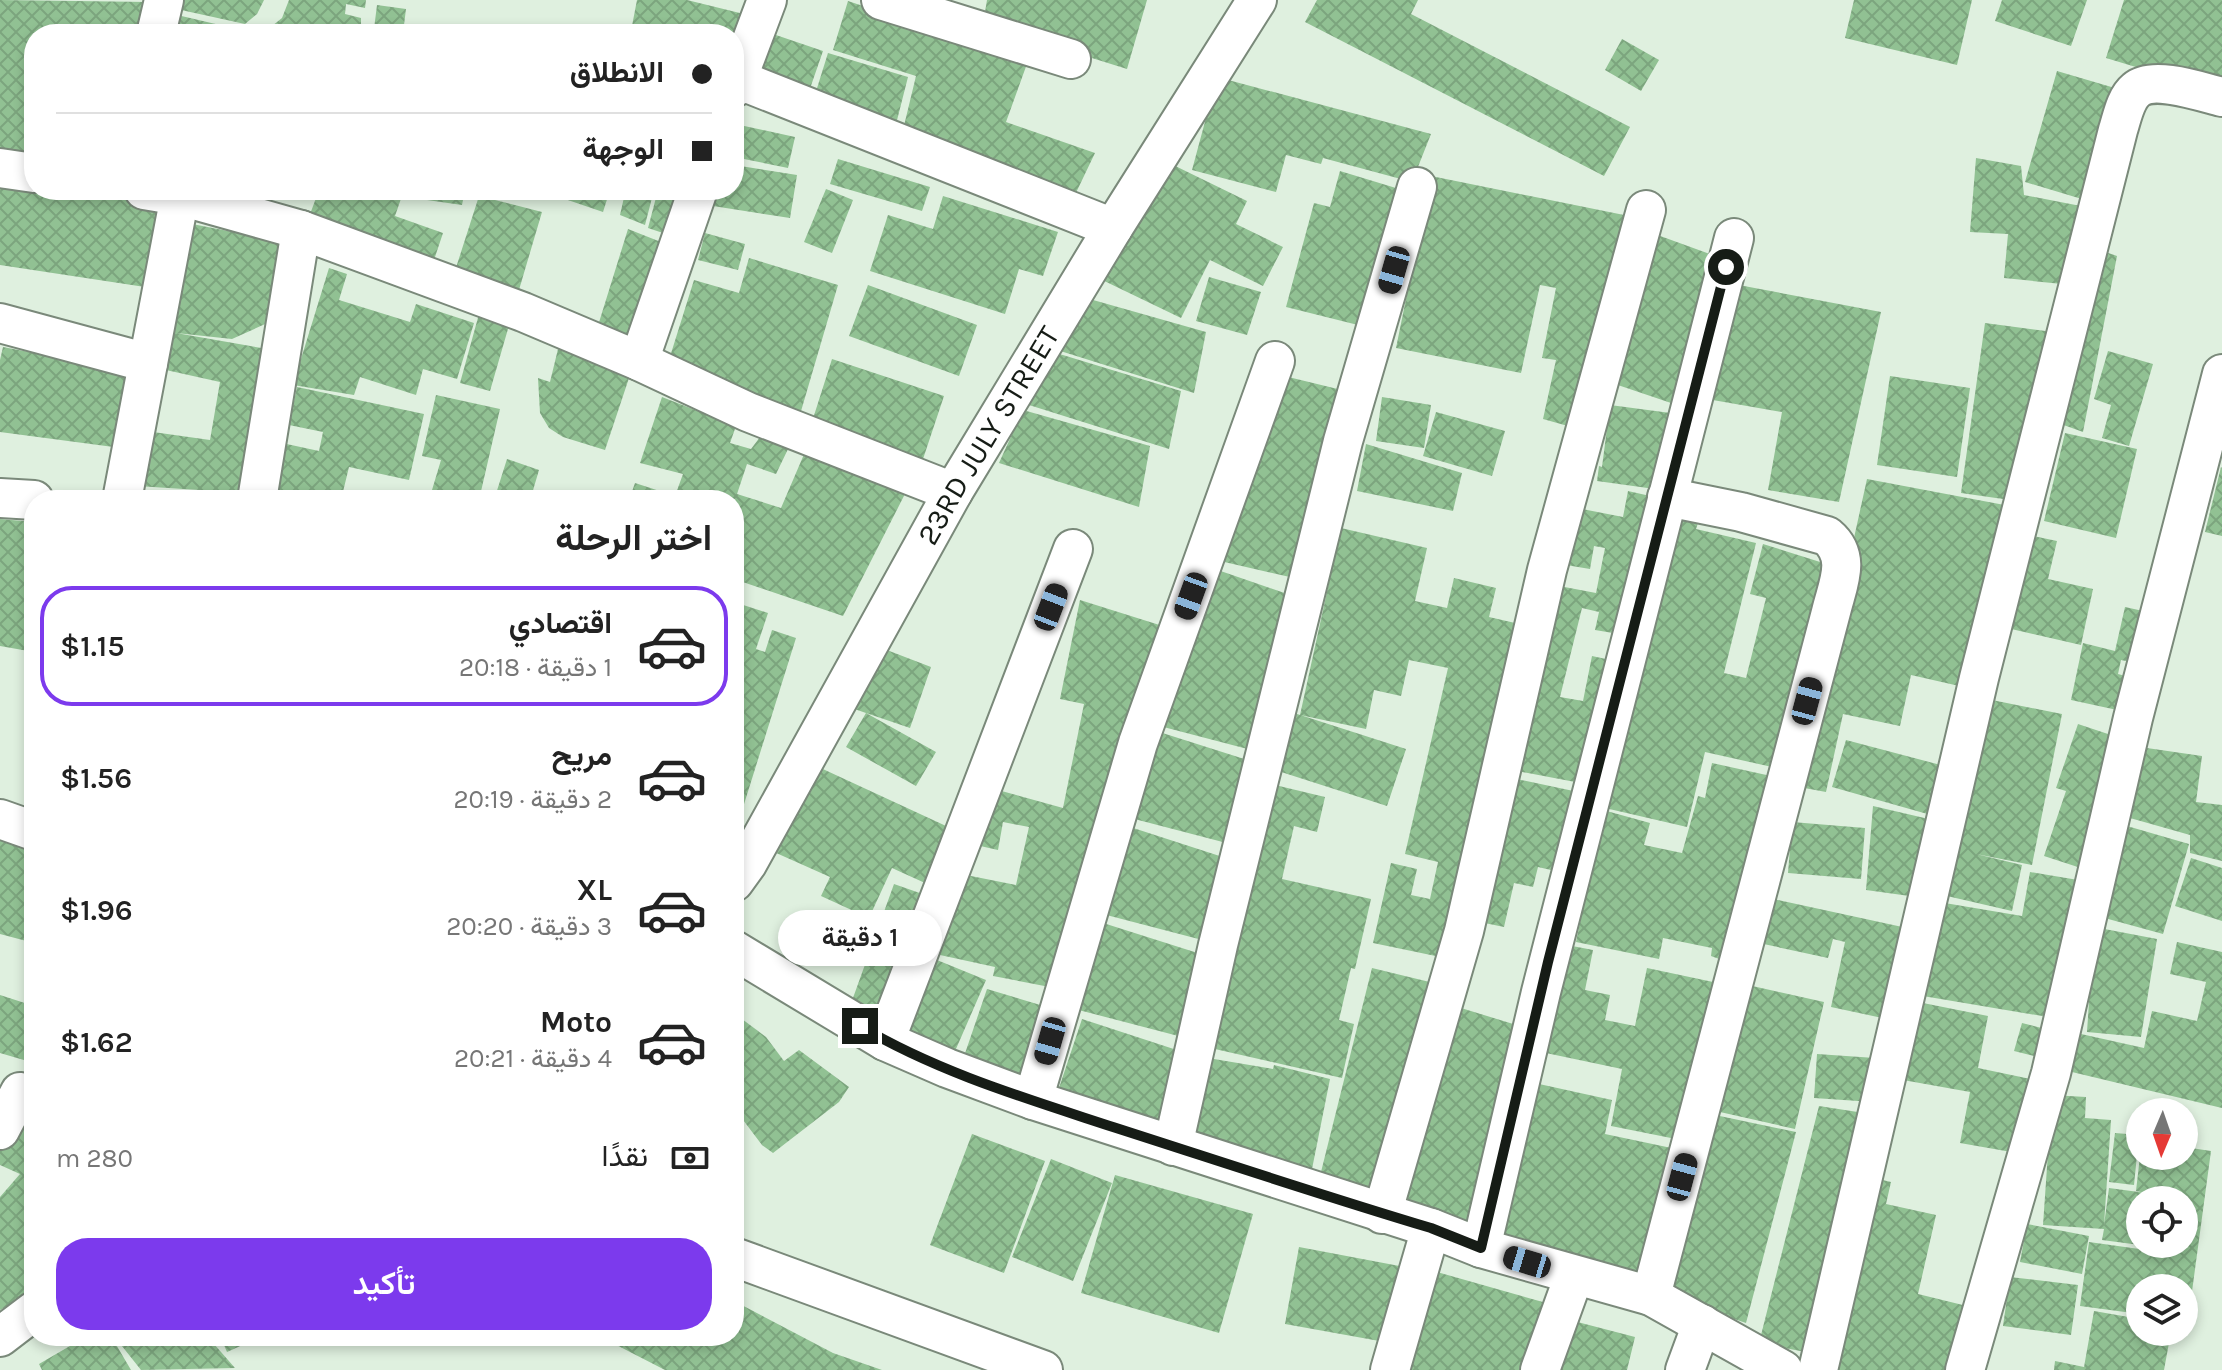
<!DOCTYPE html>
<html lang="ar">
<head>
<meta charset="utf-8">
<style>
  body { margin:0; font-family:Karla,Vazirmatn,sans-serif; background:#f6f6f6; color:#222; direction:rtl; height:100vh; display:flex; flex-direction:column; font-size:30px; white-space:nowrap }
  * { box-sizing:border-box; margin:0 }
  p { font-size:26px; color:#767676 }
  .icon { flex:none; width:44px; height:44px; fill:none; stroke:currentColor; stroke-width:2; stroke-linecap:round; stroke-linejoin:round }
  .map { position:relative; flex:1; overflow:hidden; direction:ltr }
  .details { position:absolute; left:24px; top:490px; width:720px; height:856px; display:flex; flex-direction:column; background:#fff; border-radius:32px; box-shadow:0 4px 12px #0003; direction:rtl }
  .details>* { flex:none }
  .banner { position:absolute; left:24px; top:24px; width:720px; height:176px; border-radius:32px; box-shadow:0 4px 12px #0003; direction:rtl; display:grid; align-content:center; height:176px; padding:0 32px; background:#fff }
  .needle { width:52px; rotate:182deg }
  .buttons { position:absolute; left:2126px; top:1098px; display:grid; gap:16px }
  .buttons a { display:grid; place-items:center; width:72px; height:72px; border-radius:50%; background:#fff; box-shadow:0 4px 12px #0003; font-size:40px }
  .end { position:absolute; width:36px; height:36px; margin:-18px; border:10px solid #161c16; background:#fff; box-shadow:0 0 0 4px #fff }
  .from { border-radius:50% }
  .bubble { position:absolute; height:56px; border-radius:28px; background:#fff; box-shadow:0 4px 12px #0003; font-size:26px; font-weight:600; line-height:56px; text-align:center; direction:rtl }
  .car { position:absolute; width:24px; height:48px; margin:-24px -12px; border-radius:10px; box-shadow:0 0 6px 2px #0007; background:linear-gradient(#222 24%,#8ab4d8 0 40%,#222 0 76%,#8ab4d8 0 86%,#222 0) }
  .banner b { display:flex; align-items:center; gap:28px; height:76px; font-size:30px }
  .banner b+b { border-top:2px solid #e0e0e0 }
  .banner i { width:20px; height:20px; background:#222 }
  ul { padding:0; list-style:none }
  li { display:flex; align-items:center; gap:24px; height:120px; margin:0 16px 12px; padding:0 16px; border:4px solid transparent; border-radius:32px }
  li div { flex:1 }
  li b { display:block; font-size:30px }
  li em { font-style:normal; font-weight:600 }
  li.selected { border-color:#7c3aed }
  li>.icon { width:72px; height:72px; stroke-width:1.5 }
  h2 { padding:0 32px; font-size:36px; line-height:96px }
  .pay { display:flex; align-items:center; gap:20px; height:88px; padding:0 32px; font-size:30px }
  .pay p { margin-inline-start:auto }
  .primary-button { display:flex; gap:16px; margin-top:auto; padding:16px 32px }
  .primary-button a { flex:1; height:92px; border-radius:32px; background:#7c3aed; color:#fff; font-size:32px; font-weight:600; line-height:92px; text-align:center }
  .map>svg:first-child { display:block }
</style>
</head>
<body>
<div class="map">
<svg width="2222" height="1370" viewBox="0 0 2222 1370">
  <defs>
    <pattern id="building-cross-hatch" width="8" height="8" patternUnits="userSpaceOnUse" patternTransform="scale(2)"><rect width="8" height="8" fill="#91c193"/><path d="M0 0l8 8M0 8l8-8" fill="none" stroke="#7ca57e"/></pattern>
  </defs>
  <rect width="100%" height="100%" fill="#dff0df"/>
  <path fill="url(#building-cross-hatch)" d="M0 0 149 2 143 34H34V160L0 155Z
    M174 0H264L257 14 245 24 172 8Z
    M289 0H366L365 8 346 4 345 14 361 18V34H262L282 18Z
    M637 0H687L756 17 734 34 697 27 695 34H641L631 31Z
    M987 0H1147L1127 69 983 24Z
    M1317 0H1418L1411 14 1630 127 1604 176 1305 22Z
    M1854 0H1972L1957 65 1845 38Z
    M2002 0H2087L2071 46 1995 21Z
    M2124 0H2222V93L2106 58Z
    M848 1 1028 61 1006 122 1095 153 1073 199 902 134 916 76 833 50Z
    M377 5 406 9 403 33 374 29Z
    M173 14 241 30 236 34H168Z
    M773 34 823 51 805 103 744 71Z
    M1622 39 1659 60 1641 91 1605 70Z
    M828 53 908 77 894 132 813 101Z
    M2057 71 2125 91 2095 203 2025 182Z
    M1217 77 1431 134 1412 182 1323 158 1321 164 1286 155 1276 192 1192 170Z
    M735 124 795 137 788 168 734 157Z
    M1976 158 2021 166 2024 195 2091 208 2072 285 2004 278 2008 234 1970 232Z
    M838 159 930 187 922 211 830 184Z
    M1163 160 1247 201 1236 224 1283 247 1263 286 1210 260 1181 318 1096 277Z
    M734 165 797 175 790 218 713 206 716 190H734Z
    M1340 171 1409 192 1370 328 1286 307 1314 203 1330 207Z
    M1431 176 1624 215 1575 428 1543 419 1556 360 1542 358 1556 288 1540 285 1521 373 1396 348Z
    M0 178 34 190H79L163 202 145 287 0 265Z
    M826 189 853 200 832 253 804 242Z
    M319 190H404L395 216 443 233 431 269 306 225Z
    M429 190H465L462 205 427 200Z
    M565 190H610L603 212 562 198Z
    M618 190H654L645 225 620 215 625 193Z
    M658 190H692L675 237 648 228Z
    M479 196 542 212 516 300 453 277Z
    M943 196 1058 232 1043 276 1019 269 1005 314 870 271 888 215 933 229Z
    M182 222 290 243 274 320 232 339 176 333 267 349 246 493 137 486 146 431 210 440 220 382 157 368Z
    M628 229 671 246 633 347 596 332Z
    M705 233 745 244 738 270 698 260Z
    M1652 233 1718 257 1674 404 1606 381Z
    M2094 248 2117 256 2083 432 2058 423Z
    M749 258 838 285 799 418 668 363 694 280 739 293Z
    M329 268 347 274 339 300 410 322 416 304 474 323 457 379 423 369 416 395 360 377 354 395 293 385Z
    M1209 277 1261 292 1247 335 1196 321Z
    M1728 283 1881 312 1839 502 1768 490 1782 412 1707 399Z
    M868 285 977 325 959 376 849 336Z
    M1079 296 1206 332 1194 393 1054 349Z
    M479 314 510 322 490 391 460 383Z
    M1985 323 2061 333 2017 501 1961 493Z
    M3 347 133 372 121 448 0 432V360Z
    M558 349 632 369 605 450 563 437 549 428 540 413 538 378 550 382Z
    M2108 351 2153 364 2129 446 2102 438 2111 405 2094 399Z
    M1053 352 1181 391 1169 449 1029 405Z
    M832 359 944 396 921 465 810 428Z
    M1276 374 1350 392 1303 580 1220 561Z
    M1890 376 1970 388 1957 477 1877 465Z
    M297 387 424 414 409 480 349 467 341 500 271 498 282 443 319 451 323 432 289 425Z
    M436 395 500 409 479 500H429L441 460 422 456Z
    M662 397 736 426 730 443 751 449 760 437 789 447 776 474 747 464 737 494 781 508 805 452 909 486 843 616 734 579V500H629L635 483 675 496 683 474 640 463Z
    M1382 397 1431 405 1424 448 1376 441Z
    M1610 405 1678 414 1662 490 1597 481 1599 466 1602 467Z
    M1023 410 1150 446 1139 507 999 463Z
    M1436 412 1505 431 1492 476 1423 456Z
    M2065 433 2137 449 2116 538 2044 521Z
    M1366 444 1462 473 1453 511 1357 491Z
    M507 459 539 470 531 497 539 500H494Z
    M2221 467 2222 468V536L2205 532Z
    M1867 479 2015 507 1968 688 1911 675 1900 726 1843 714 1826 792 1799 787Z
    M1628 491 1659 498 1625 635 1595 630 1599 612 1582 608 1560 697 1583 701 1592 656 1615 661 1591 785 1517 771 1554 585 1596 593 1605 548 1594 546 1590 569 1566 565 1577 508 1623 517Z
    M1672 507 1702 511 1696 529 1756 543 1724 673 1746 678 1766 598 1750 594 1763 544 1836 567 1781 769 1705 752 1687 827 1605 808Z
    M0 519 34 522V652L0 646Z
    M1341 528 1427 548 1415 601 1447 608 1454 578 1496 588 1489 617 1532 627 1450 959 1373 943 1391 863 1417 869 1411 895 1430 899 1438 862 1405 854 1448 668 1409 660 1401 696 1374 690 1366 729 1300 715Z
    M2028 535 2057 541 2048 579 2093 589 2081 645 2007 628Z
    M1209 567 1296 597 1259 752 1152 724Z
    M1080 600 1169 628 1060 989 993 976 995 967 940 955 956 873 1016 885 1029 827 1003 822 998 850 967 843 987 787 1063 808 1084 704 1060 699Z
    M734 602 768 613 756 649 765 652 772 630 796 638 735 833Z
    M2125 607 2152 613 2140 664 2121 660 2118 674 2140 680 2131 713 2071 700 2083 643 2115 651Z
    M879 647 931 667 910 728 866 713 936 752 916 786 846 747 866 713 840 704Z
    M1982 698 2062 714 2032 865 1976 854 2022 865 2012 911 1934 893Z
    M1294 713 1406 749 1387 806 1275 770Z
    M2078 724 2120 738 2090 871 2044 856 2066 791 2056 788Z
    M1153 730 1260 764 1238 846 1123 816Z
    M1846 740 1952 768 1938 817 1832 787Z
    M2140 747 2202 756 2196 802 2222 805V861L2190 853V835L2130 818Z
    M1712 763 1785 779 1730 963 1711 956 1712 948 1663 938 1659 959 1576 942 1603 810 1650 823 1644 845 1682 853 1698 796 1705 798Z
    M812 764 959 832 936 888 892 868 869 918 821 896 830 877 765 848Z
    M1507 777 1583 793 1564 873 1538 867 1533 887 1514 883 1504 927 1475 921Z
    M1275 785 1325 797 1317 832 1294 826 1282 879 1371 899 1355 969 1351 968 1339 1020 1354 1024 1342 1078 1215 1049Z
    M1873 806 1933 820 1924 898 1866 890Z
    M1792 822 1865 828 1861 879 1788 873Z
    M1124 825 1232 860 1210 942 1095 912Z
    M2127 826 2189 844 2163 934 2101 917Z
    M0 838 34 846V943L0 934Z
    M2191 858 2222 868V921L2175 906Z
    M2030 872 2084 881 2060 1019 1911 994 1927 900 2022 916Z
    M894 884 934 898 883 1031 849 1009Z
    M1769 898 1907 928 1887 1019 1831 1007 1845 942 1833 939 1828 958 1759 943Z
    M1100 922 1207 956 1186 1038 1071 1008Z
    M2094 927 2157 939 2141 1037 2087 1032Z
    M2177 942 2222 952V1108L2072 1072 2081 1034 2144 1048 2152 1011 2197 1021 2206 982 2170 974Z
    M1567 945 1593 950 1585 990 1610 995 1605 1020 1635 1026 1647 968 1732 986 1701 1144 1611 1126 1622 1069 1546 1053Z
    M932 958 986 980 949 1065 897 1041Z
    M1372 968 1442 985 1377 1201 1317 1188Z
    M1748 985 1824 1002 1795 1129 1720 1112Z
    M987 989 1047 1007 1023 1089 959 1071Z
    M0 995 34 1006V1063L0 1053Z
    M1918 1002 1988 1016 1978 1068 2040 1081 2017 1153 1960 1143 1970 1092 1903 1080Z
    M1461 1008 1523 1027 1479 1232 1399 1208Z
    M734 1013 766 1037 784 1061 799 1050 849 1087 839 1102 773 1153 762 1145 734 1108Z
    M1082 1019 1189 1054 1168 1135 1053 1106Z
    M2022 1023 2049 1030 2042 1058 2014 1051Z
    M1817 1054 1875 1058 1873 1102 1814 1098Z
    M1208 1058 1273 1069 1274 1065 1330 1079 1312 1169 1192 1148Z
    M1530 1082 1612 1100 1605 1134 1681 1150 1648 1278 1495 1247Z
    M2052 1095 2086 1097 2085 1118 2111 1120 2104 1225 2109 1188 2146 1193 2136 1191 2140 1156H2184V1147L2211 1151 2188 1321 2184 1320V1288H2140V1314L2080 1306 2089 1242 2168 1253 2169 1244H2184V1200H2175V1196H2172V1200H2140V1245L2102 1240 2104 1229 2043 1225Z
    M1819 1106 1864 1113 1816 1354 1759 1343Z
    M1715 1115 1796 1132 1746 1323 1666 1296Z
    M16 1118 34 1125V1291L0 1310V1197L20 1174 0 1165V1147Z
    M2115 1133 2139 1135 2134 1185 2109 1182Z
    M972 1134 1045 1161 1004 1273 930 1245Z
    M1051 1159 1112 1183 1073 1281 1012 1257Z
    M1115 1175 1253 1214 1219 1333 1081 1293Z
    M1866 1176 1891 1182 1886 1204 1936 1215 1918 1294 1979 1309 1957 1370H1825Z
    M2027 1224 2089 1236 2082 1274 2020 1262Z
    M1299 1247 1410 1268 1396 1344 1285 1324Z
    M1437 1272 1557 1306 1530 1370H1409Z
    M2010 1277 2078 1285 2071 1335 2003 1326Z
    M734 1301 833 1353 882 1370H665L599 1336H734Z
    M2094 1311 2140 1319V1332H2171L2164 1370H2054L2055 1361 2084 1367Z
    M1566 1319 1635 1337 1627 1370H1553Z
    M87 1336H111L131 1370H42L39 1364Z
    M114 1336H207L235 1368 141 1370Z
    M220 1336H263L227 1352Z"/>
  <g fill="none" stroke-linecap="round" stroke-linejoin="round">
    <g stroke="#7a897a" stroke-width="42">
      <g id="minor">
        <path d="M881 0 1071 59"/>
        <path d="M156 34 164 0"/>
        <path d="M737 79 1113 228"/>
        <path d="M734 88 767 0"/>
        <path d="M0 168 34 173"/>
        <path d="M144 190 180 196 301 230 523 312 639 361 748 412 953 492"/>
        <path d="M0 323 148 363"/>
        <path d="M639 361 698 190"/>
        <path d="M0 498 34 500"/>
        <path d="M122 500 181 190"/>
        <path d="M257 500 301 230"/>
        <path d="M0 819 34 831"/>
        <path id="s1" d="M734 882 747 864 953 492 1113 228 1257 0"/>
        <path d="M734 950 885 1041 947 1068 1033 1100 1431 1228 1481 1248 1651 1296 1783 1370"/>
        <path d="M885 1041 1073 549"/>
        <path d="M1033 1100 1138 743 1275 361"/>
        <path d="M0 1130 20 1092"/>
        <path d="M1173 1146 1218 945 1343 441 1417 187"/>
        <path d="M1382 1214 1464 931 1547 570 1646 210"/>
        <path d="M1481 1248 1541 992 1734 238"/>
        <path d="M734 1257 1043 1370"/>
        <path d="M1651 1296 1831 612C1838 583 1852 557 1827 536L1741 512 1667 497"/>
        <path d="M0 1337 34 1311"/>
        <path d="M1390 1370 1431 1228"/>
        <path d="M1540 1370 1574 1276"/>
        <path d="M1685 1370 1702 1324"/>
        <path d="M1818 1370 1979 678 2118 130C2122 118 2125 99 2136 90 2153 75 2202 92 2222 97"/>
        <path d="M1965 1370 2051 1073 2133 718 2222 374"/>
      </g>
    </g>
    <use href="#minor" stroke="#fff" stroke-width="38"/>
  </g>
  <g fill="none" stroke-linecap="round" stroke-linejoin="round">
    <path stroke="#161c16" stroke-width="10" d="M860 1026C937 1072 1028 1099 1113 1127 1219 1161 1324 1196 1431 1228L1481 1248 1548 962 1726 267"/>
  </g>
  <g text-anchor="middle" stroke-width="6" stroke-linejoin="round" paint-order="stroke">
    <g font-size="30" fill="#161c16" stroke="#fff">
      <text dy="10" stroke="none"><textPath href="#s1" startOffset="514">23RD JULY STREET</textPath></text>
    </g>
  </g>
</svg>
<div class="buttons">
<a><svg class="needle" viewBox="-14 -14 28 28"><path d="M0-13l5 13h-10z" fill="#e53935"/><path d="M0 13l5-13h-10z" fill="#767676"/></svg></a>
<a><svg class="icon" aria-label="locate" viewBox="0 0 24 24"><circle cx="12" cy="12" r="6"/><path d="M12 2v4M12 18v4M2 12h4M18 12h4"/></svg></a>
<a><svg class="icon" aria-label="layers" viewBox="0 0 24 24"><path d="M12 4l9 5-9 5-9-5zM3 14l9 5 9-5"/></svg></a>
</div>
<i class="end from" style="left:1726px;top:267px"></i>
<i class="end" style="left:860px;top:1026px"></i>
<div class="bubble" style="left:778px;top:910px;width:164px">1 دقيقة</div>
<i class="car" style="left:1394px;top:270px;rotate:196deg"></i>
<i class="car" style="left:1191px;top:596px;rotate:200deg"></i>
<i class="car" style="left:1051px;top:607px;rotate:21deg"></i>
<i class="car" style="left:1807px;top:701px;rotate:15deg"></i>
<i class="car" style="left:1050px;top:1041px;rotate:196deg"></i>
<i class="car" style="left:1682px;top:1177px;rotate:15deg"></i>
<i class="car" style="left:1527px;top:1262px;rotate:287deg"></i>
<div class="banner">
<b><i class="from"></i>الانطلاق</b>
<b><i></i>الوجهة</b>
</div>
<section class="details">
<h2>اختر الرحلة</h2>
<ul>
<li class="selected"><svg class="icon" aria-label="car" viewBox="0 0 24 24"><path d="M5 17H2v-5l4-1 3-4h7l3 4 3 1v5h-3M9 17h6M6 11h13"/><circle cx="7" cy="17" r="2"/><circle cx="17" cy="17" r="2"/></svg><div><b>اقتصادي</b><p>1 دقيقة · 20:18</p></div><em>$1.15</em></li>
<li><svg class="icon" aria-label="car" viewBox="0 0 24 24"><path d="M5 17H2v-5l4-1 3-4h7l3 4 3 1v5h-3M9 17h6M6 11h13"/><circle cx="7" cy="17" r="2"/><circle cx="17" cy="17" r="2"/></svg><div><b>مريح</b><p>2 دقيقة · 20:19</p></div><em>$1.56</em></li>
<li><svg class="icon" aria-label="car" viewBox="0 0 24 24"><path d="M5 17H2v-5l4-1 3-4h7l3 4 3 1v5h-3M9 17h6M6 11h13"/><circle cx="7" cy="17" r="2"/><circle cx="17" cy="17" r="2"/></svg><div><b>XL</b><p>3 دقيقة · 20:20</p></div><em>$1.96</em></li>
<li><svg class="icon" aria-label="car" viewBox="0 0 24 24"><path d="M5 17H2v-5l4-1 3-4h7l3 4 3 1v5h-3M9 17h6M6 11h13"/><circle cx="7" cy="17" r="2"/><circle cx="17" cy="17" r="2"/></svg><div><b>Moto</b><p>4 دقيقة · 20:21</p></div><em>$1.62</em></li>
</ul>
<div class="pay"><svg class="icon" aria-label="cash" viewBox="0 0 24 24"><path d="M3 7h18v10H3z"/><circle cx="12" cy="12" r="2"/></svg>نقدًا<p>280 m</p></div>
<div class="primary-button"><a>تأكيد</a></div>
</section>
</div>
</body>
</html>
